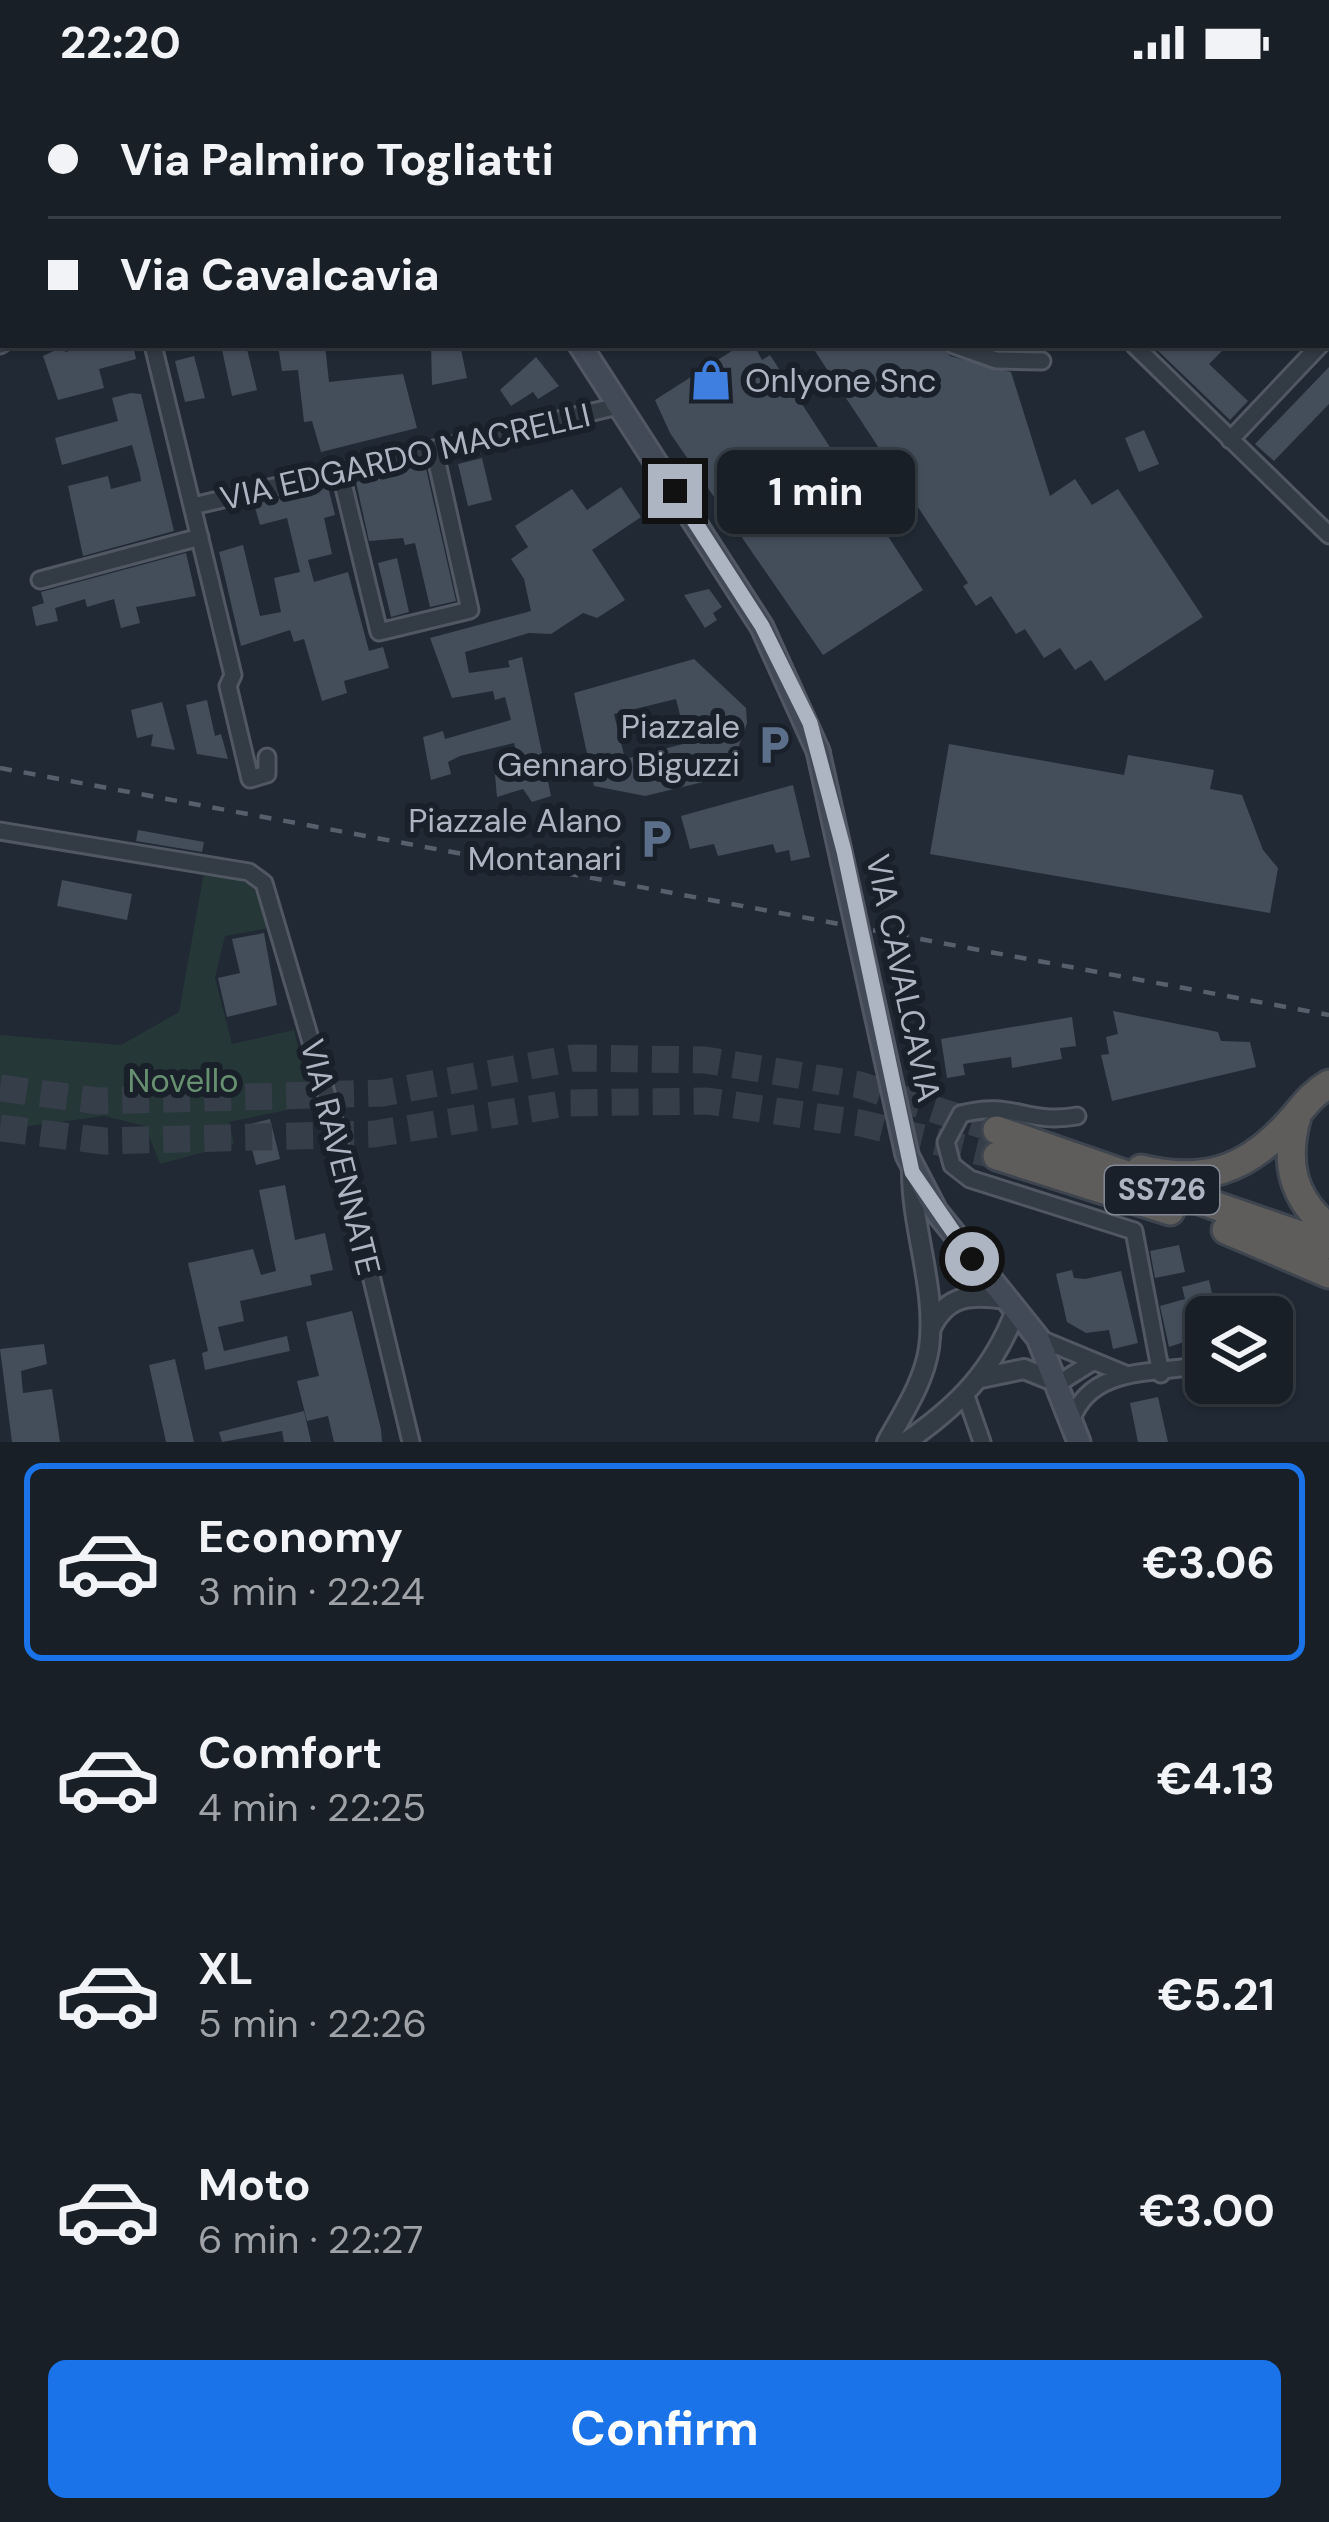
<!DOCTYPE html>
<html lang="en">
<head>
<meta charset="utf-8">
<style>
  body { margin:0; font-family:"DM Sans",sans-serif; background:#252c33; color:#f1f3f6; height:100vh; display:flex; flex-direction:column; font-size:45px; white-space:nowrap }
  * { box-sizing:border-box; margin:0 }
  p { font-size:39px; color:#9fa2a7 }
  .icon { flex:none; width:66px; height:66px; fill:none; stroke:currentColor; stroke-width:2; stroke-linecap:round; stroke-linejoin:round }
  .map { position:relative; height:1358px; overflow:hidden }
  .drawer { display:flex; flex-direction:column; background:#181f27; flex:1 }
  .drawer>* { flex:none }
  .top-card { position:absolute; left:0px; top:0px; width:1329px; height:264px; box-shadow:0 3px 9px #0004,0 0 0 3px #363d44; display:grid; align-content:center; height:264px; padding:0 48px; background:#181f27 }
  .tools { position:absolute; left:1185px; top:1212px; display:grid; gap:24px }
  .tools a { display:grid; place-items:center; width:108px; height:108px; border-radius:18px; background:#181f27; box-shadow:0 3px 9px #0004,0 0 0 3px #363d44; font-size:60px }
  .end { position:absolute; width:54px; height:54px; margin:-27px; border:15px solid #adb5c2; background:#111; box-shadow:0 0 0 6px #111 }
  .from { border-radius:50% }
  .bubble { position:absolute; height:84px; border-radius:18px; background:#181f27; box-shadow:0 3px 9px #0004,0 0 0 3px #363d44; font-size:39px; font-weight:700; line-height:84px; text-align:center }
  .top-card b { display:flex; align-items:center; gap:42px; height:114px; font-size:45px }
  .top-card b+b { border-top:3px solid #363d44 }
  .top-card i { width:30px; height:30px; background:#f1f3f6 }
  ul { padding:21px 0 0; list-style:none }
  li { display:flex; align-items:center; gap:36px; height:198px; margin:0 24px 18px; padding:0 24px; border:6px solid transparent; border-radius:18px }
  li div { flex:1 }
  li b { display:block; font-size:45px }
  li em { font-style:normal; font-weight:700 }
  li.on { border-color:#1a73e8 }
  li>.icon { width:108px; height:108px; stroke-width:1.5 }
  .action { display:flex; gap:24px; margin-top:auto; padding:24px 48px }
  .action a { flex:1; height:138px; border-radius:18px; background:#1a73e8; color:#fff; font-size:48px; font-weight:700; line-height:138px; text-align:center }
  .status { display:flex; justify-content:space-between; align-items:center; height:84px; padding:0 60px; background:#181f27; direction:ltr }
  .status svg { height:33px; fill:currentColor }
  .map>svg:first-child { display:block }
</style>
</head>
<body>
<div class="status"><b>22:20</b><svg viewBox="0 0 49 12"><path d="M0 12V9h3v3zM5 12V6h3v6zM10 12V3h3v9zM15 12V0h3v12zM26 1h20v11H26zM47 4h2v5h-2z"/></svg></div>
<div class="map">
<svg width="1329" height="1358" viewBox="0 0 1329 1358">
  <rect width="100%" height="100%" fill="#202934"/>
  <path fill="#253737" d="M204 788C250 799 258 795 270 844L225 852 215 894 232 960 294 946 311 1021 229 1038 234 1060 160 1080 145 1042 104 1032 0 1046V951L121 961 179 928Z"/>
  <path fill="#444e5b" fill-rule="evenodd" d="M95 261H133L136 275 99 285 104 304 58 316 43 272 64 262 65 268Z
    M221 261H246L257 306 232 312Z
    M325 261 329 298 403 290 417 344 321 368 312 337 304 338 298 286 282 287 278 262Z
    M431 261H460L467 294 432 301Z
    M741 261H754L762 276 770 271 923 506 823 571 670 349 655 316Z
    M811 261H942L950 272 1011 288 1050 412 1075 395 1092 421 1118 405 1203 533 1105 597 1091 576 1075 586 1060 564 1044 574 1025 545 1016 550 991 512 976 522 963 502 968 499Z
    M1152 261H1228L1209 280 1248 317 1230 336Z
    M194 272 205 314 185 318 175 277Z
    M536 273 559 302 538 315 533 308 511 322 500 306Z
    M1329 283V320L1274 377 1255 360Z
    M131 309 141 310 174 447 83 472 68 402 108 392 111 405 141 397 140 390 132 361 62 381 55 354 118 337 112 314Z
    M1144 346 1159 380 1139 388 1125 354Z
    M482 374 492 416 468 422 458 380Z
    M425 380 456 517 430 523 415 459 405 461 403 454 369 457 356 398Z
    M328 403 335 431 324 434 332 470 308 476 314 498 348 488 369 567 383 563 389 584 344 597 347 609 322 617 304 555 294 558 290 546 241 562 219 468 243 461 260 532 281 528 274 494 300 488 287 434 260 441 254 420Z
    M621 403 641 433 592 466 625 516 597 534 583 529 551 550 529 549 465 568 469 589 510 583 508 577 522 573 551 712 532 718 523 705 497 713 495 691 520 681 514 659 460 672 448 678 451 690 431 696 423 653 443 647 445 655 511 636 505 613 495 616 493 607 452 614 430 554 531 527 524 495 511 475 528 463 515 442 572 405 587 426Z
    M186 469 196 512 136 523 140 539 121 544 114 515 87 523 85 515 55 524 58 537 36 542 32 523 44 519 41 508Z
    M397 474 409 528 391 533 378 479Z
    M709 505 722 523 713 529 717 536 705 544 684 511Z
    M694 575 746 624 747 639 728 692 645 712 594 702 574 609ZM676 615 687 659 625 675 614 630Z
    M207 616 215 652 221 650 228 675 197 670 186 621Z
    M162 618 175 666 151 662 153 650 137 654 131 626Z
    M949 660 1124 691 1128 671 1214 686 1210 705 1242 711 1263 766 1278 784 1270 829 930 770Z
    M793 701 810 773 791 777 789 766 776 769 773 760 718 772 714 760 690 765 681 732Z
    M138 746 204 758 202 768 136 757Z
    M62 796 132 810 127 836 57 822Z
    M264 849 277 921 227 933 218 894 240 889 232 855Z
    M1113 927 1218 948 1221 957 1250 958 1256 983 1112 1017 1101 971 1109 970 1106 953 1118 950Z
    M1072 933 1076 962 1060 964 1062 975 1012 984 1011 973 963 980 965 991 947 994 941 955Z
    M270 1035 280 1075 256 1081 246 1041Z
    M285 1101 295 1156 325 1149 333 1186 310 1191 312 1201 240 1217 244 1237 218 1243 224 1267 287 1252 290 1267 205 1286 202 1269 208 1267 188 1179 253 1165 261 1191 276 1187 259 1106Z
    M1179 1161 1185 1188 1155 1194 1150 1167Z
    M1072 1186 1074 1194 1085 1195 1121 1187 1138 1259 1113 1265 1109 1246 1086 1249 1067 1238 1056 1190Z
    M1209 1196 1215 1223 1194 1228 1202 1252 1169 1263 1160 1222 1185 1215 1182 1203Z
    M352 1227 381 1345 382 1358H334L328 1332 307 1337 297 1297 319 1292 306 1238Z
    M44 1260 47 1280 21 1287 23 1309 52 1305 60 1358H12L0 1265Z
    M175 1275 194 1358H166L149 1281Z
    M1158 1313 1168 1358H1138L1130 1319Z
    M304 1327 311 1358H284L282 1347 222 1358 219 1348Z"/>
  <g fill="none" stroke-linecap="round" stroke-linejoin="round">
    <path stroke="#353e49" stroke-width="27" stroke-dasharray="27 14" stroke-linecap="butt" d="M0 1004 99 1017 383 1009 573 974 705 976 860 1001 997 1046
      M0 1044 104 1057 374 1050 568 1019 707 1017 860 1039 997 1072"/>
    <g stroke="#515863" stroke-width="21">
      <path id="minor" d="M95 0 96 3
        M436 0 437 3
        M864 0 867 3
        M1158 0 1161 3
        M827 3V0
        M1110 3 1113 0
        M1326 160 1329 163
        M0 261 3 259
        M153 261 233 591 228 602 250 695 267 690V673
        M954 261 996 276 1042 277
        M1134 261 1329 451
        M1230 356 1320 261
        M340 387 379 548 470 526 434 365
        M193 422 618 322
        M40 496 200 453
        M0 747 249 788 264 799 332 1029 411 1358
        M1077 1032C1026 1041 1013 1016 961 1030L946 1058 952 1081 970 1095 1134 1147 1161 1290
        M1038 1254 1125 1290
        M1059 1299 1094 1277
        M966 1312 982 1358
        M1072 1335C1092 1280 1158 1291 1206 1280"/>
    </g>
    <g stroke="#515863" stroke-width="24">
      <path id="tertiary" d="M931 1244C947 1210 972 1210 1006 1215
        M981 1294 1024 1285 1059 1299
        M887 1358C903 1329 924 1298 929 1264 937 1206 912 1146 912 1088
        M906 1358C958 1322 993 1287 1016 1226"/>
    </g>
    <g stroke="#515863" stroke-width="27">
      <path id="secondary" d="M340 0 342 3
        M398 3 401 0
        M580 261 762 543 818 667
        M907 1071 936 1127 1038 1254 1079 1358"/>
    </g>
    <g stroke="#3e454f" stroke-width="33">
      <path id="trunk" d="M1297 1032C1284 1078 1292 1114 1329 1144
        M997 1046 1329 1161
        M997 1072 1170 1127
        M1141 1085C1203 1100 1245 1087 1288 1040 1302 1025 1310 1011 1329 1000
        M1226 1146 1329 1190"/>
    </g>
    <use href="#minor" stroke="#333b45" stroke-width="15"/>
    <use href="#tertiary" stroke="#333b45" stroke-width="18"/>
    <use href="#secondary" stroke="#424a57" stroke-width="21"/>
    <use href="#trunk" stroke="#5e5d5b" stroke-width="27"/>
    <path stroke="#565f6b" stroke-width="4.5" stroke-dasharray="12 12" stroke-linecap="butt" d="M0 684 1329 931"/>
    <g stroke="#515863" stroke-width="27" stroke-linecap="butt">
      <path id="secondary-bridge" d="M818 667 907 1071"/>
    </g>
    <use href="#secondary-bridge" stroke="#424a57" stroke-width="21"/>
  </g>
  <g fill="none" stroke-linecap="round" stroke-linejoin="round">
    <path stroke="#adb5c2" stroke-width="15" d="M675 407 762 542 810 639 844 767 912 1088 972 1175"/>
  </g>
  <defs>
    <g id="shop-bare" transform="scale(3.24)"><path d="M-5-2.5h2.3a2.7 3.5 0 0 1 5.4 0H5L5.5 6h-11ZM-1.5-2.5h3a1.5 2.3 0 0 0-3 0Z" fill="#3f7fe0" stroke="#192029" stroke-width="2.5" paint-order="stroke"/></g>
    <g id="parking-bare" transform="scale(3.24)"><path d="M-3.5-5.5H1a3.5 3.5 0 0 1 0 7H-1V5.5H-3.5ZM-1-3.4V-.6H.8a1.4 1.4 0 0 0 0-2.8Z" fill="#5c6f8a" stroke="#192029" stroke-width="2.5" paint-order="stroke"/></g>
  </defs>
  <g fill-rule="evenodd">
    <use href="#shop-bare" x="711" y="296"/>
    <use href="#parking-bare" x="774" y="661"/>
    <use href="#parking-bare" x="656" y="755"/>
  </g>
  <g text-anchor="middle" stroke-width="12" stroke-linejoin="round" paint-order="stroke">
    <rect fill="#192029" stroke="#818894" stroke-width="3" x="1105" y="1082" width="114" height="48" rx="9"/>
    <g font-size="30" font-weight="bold" fill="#adb5c2">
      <text x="1162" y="1116">SS726</text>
    </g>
    <g font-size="33" fill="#adb5c2" stroke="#192029" text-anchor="end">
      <text x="745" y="308" text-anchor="start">Onlyone Snc</text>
      <text x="740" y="654">Piazzale<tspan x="740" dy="38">Gennaro Biguzzi</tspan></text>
      <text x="622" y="748">Piazzale Alano<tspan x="622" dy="38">Montanari</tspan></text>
    </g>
    <g font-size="33" fill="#adb5c2" stroke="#192029">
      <text transform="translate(405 372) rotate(-13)" y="12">VIA EDGARDO MACRELLI</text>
      <text transform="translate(904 894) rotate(78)" y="12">VIA CAVALCAVIA</text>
      <text transform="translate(341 1073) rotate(76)" y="12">VIA RAVENNATE</text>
    </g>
    <g font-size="33" fill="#679070" stroke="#192029">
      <text x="183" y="1008">Novello</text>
    </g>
  </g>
</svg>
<div class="tools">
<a><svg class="icon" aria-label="layers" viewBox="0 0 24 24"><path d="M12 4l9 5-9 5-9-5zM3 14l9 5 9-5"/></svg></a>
</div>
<i class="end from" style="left:972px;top:1175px"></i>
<i class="end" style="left:675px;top:407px"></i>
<div class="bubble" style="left:717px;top:366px;width:198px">1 min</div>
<div class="top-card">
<b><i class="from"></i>Via Palmiro Togliatti</b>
<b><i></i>Via Cavalcavia</b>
</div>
</div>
<section class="drawer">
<ul>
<li class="on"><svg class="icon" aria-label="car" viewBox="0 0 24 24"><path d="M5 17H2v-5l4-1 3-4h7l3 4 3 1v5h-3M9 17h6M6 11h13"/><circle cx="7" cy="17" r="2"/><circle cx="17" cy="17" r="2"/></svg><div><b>Economy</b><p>3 min · 22:24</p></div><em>€3.06</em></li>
<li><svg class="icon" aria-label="car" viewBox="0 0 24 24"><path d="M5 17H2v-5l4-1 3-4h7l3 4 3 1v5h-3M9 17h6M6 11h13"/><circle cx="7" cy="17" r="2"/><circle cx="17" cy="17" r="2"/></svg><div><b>Comfort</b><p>4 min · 22:25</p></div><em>€4.13</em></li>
<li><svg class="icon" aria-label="car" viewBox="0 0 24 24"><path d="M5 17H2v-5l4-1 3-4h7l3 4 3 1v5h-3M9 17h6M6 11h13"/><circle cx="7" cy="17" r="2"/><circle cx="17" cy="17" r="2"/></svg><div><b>XL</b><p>5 min · 22:26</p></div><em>€5.21</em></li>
<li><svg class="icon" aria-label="car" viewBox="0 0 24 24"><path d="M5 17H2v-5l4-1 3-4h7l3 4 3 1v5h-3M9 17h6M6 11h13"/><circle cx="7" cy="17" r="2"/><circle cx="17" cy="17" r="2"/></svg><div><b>Moto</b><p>6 min · 22:27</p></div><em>€3.00</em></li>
</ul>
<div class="action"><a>Confirm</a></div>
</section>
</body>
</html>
